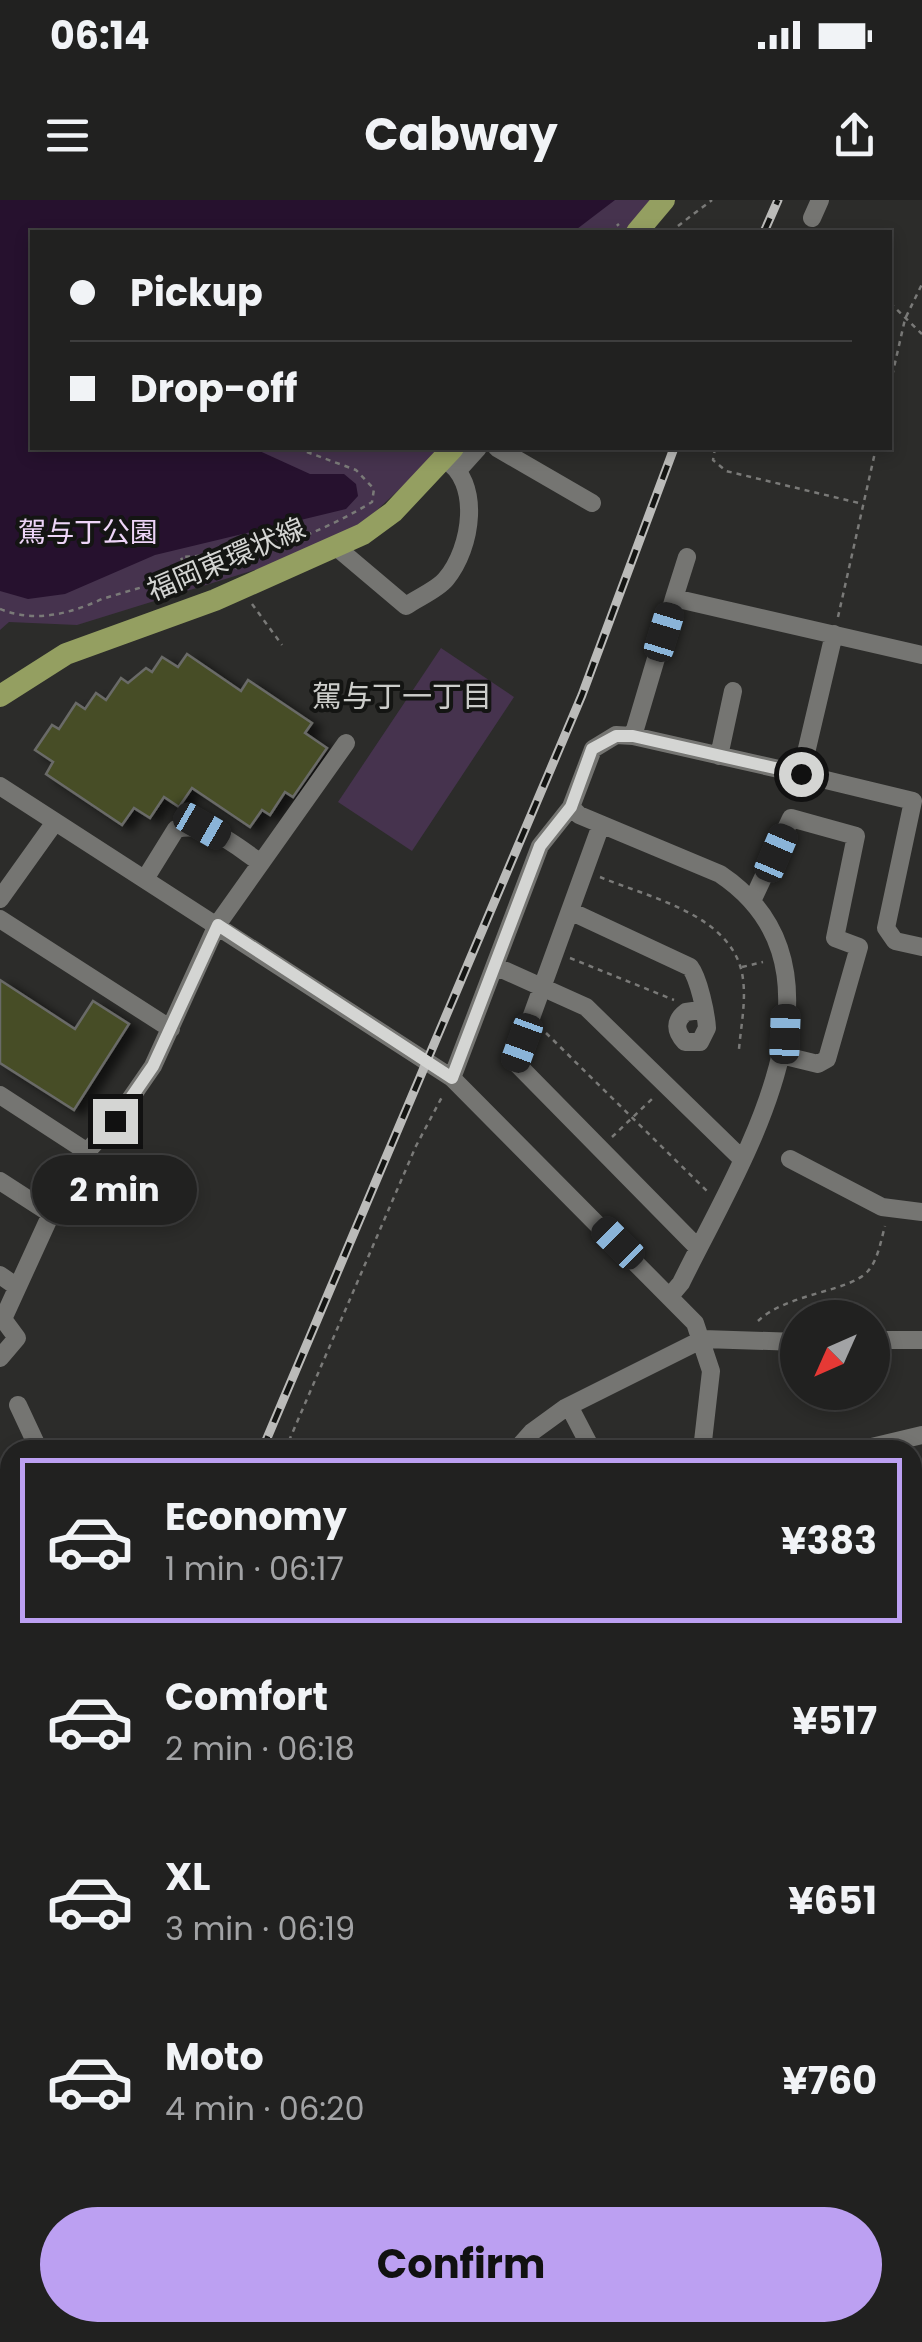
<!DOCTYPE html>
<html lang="en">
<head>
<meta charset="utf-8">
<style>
  body { margin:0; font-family:Poppins,"Noto Sans JP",sans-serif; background:#2d2e2d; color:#f1f3f6; height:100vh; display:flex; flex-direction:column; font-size:38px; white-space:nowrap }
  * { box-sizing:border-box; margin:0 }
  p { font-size:32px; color:#a2a3a5 }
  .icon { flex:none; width:55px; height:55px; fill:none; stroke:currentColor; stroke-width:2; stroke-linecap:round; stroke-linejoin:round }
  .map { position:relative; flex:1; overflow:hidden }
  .side { position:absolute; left:0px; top:1240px; width:922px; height:902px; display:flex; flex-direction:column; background:#212120; border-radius:30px 30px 0 0; box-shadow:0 5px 15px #0003,0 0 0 2px #3e3e3e }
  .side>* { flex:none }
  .hud { position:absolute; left:30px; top:30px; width:862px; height:220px; border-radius:0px; box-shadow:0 5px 15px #0003,0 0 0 2px #3e3e3e; display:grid; align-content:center; height:220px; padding:0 40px; background:#212120 }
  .needle { width:65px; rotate:225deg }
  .buttons { position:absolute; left:780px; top:1100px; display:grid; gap:20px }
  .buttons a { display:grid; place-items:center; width:110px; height:110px; border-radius:50%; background:#212120; box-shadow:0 5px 15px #0003,0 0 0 2px #3e3e3e; font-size:50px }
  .end { position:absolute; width:45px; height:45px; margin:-22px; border:12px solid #d4d5d3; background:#111; box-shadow:0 0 0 5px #111 }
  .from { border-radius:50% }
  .bubble { position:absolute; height:70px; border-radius:35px; background:#212120; box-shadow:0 5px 15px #0003,0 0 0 2px #3e3e3e; font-size:32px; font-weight:700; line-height:70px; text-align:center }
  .car { position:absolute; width:30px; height:60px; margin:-30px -15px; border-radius:12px; box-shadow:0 0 8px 2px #0007; background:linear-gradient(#222 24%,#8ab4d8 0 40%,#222 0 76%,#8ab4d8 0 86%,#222 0) }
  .hud b { display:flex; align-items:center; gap:35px; height:95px; font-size:38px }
  .hud b+b { border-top:2px solid #3e3e3e }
  .hud i { width:25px; height:25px; background:#f1f3f6 }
  ul { padding:18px 0 0; list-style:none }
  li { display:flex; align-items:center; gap:30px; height:165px; margin:0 20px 15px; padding:0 20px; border:5px solid transparent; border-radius:0px }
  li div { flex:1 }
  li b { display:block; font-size:38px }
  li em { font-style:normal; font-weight:700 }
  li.on { border-color:#bca0f2 }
  li>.icon { width:90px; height:90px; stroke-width:1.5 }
  .cta { display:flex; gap:20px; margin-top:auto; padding:20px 40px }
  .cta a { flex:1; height:115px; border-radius:60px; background:#bca0f2; color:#111; font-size:40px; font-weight:700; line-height:115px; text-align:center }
  .status { display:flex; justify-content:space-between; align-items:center; height:70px; padding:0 50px; background:#212120; direction:ltr }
  .status svg { height:28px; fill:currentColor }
  header { display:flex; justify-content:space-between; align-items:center; height:130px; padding:0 40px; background:#212120; font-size:45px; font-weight:700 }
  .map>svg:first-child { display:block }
</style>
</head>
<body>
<div class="status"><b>06:14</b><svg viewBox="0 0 49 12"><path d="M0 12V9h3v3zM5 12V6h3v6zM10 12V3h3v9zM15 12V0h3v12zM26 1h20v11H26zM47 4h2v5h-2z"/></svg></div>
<header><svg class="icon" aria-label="menu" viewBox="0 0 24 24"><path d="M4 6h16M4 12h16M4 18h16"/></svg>Cabway<svg class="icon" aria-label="share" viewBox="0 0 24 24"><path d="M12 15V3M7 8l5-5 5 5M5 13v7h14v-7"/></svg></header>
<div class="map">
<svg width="922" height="2142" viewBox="0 0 922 2142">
  <defs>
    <filter id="shadow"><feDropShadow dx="9" dy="5" stdDeviation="5" flood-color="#0009"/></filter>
  </defs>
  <rect width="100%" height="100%" fill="#2c2c2a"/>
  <path fill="#46334e" d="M0 0H650L624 32H32V248H444L363 323 300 356 77 425 9 422 0 430Z
    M441 448 514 497 412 651 338 602Z"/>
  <path fill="#26112e" d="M0 0H615L573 32H32V248H253L310 274H344L356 284 358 296 346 309 155 355 65 394 28 399 0 391Z"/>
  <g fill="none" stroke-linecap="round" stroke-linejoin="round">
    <path stroke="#26112e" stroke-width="5" d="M273 2132 274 2142"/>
  </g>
  <path fill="#464d26" stroke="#6a6b68" stroke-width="2.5" filter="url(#shadow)" d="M187 454 241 491 248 480 312 523 305 533 327 548 293 597 285 592 270 615 262 610 250 627 192 588 179 607 164 597 150 618 134 608 122 625 46 574 53 562 35 550 52 525 59 529 76 503 85 509 96 493 106 500 121 478 128 483 146 468 152 472 162 457 178 467Z
    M0 780 75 829 93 801 129 824 74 910 0 863Z"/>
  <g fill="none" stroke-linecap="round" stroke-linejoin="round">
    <path stroke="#7a7a78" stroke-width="2.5" stroke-dasharray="5 5" stroke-linecap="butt" d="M609 32 619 24
      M670 32 712 0
      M890 103 922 134
      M890 185 905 119 922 84
      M715 248 713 260 726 271 863 304
      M186 372 181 357 230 354 237 369
      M252 404 282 445
      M0 409C34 423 70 414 102 399 193 371 289 353 372 302L374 289 356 270 296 248
      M838 417 876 248
      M600 677C650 698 735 715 743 779 746 802 741 826 739 849
      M570 758 674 800
      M742 767 763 762
      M546 833 708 992
      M612 937 653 898
      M758 1121C787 1093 850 1092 868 1071 878 1060 881 1040 885 1026
      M285 1250 416 946 443 895
      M0 1729 10 1727
      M4 1762 10 1764
      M912 2094 922 2101
      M258 2142 259 2132"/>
    <path stroke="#757572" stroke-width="18" d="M812 18 820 0
      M497 248 592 303
      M460 268 478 248
      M335 346 406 406C417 398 437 390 446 379 472 348 482 281 444 259
      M674 398 687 357
      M633 536 674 398 922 455
      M719 556 733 491
      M801 574 913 601 886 728 895 741 922 747
      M0 586 452 878 695 1123 711 1171 702 1250
      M571 607 579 615 720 674C866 772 737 968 681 1083L670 1096
      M601 625 515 862 698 1048
      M145 679 176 629C210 621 234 645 261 663
      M0 699 55 622
      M753 699 791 618 856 636 835 738 859 747 827 859 818 864 781 855
      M570 711 690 767C699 779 706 813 707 828L700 842H685C675 831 674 821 686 812L700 810
      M0 719 171 829
      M495 766 586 807 741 958
      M452 878 540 646 571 607 593 549 616 535 633 536 801 574 834 434
      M0 895 89 953
      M790 959 882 1007 922 1012
      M0 981 51 1014
      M0 1075 17 1087
      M872 1140H922
      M0 1158 17 1138 3 1119 72 968 115 921 153 866 217 725 346 543
      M18 1205 39 1250
      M569 1206 592 1250
      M516 1250 532 1232 565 1208 703 1139 798 1142
      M859 1250 922 1235
      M915 1335 922 1337
      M0 1387 10 1406
      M912 1546 920 1553
      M0 1636 10 1635
      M912 1754 922 1741
      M0 1946 10 1923
      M912 1975 922 2010
      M748 2132 763 2142
      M842 2132 856 2142
      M74 2142 79 2132
      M314 2142 338 2132
      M651 2142 655 2132"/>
    <path stroke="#949f61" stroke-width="22" d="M637 32 664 0
      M0 496 66 454 215 400 363 334 393 312 453 248"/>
    <g stroke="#bbbbb9" stroke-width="9">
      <path id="rail" d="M764 32 778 0
        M262 1250 582 495 674 248
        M0 1749 10 1751
        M0 1878 10 1854
        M803 2132 816 2142"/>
    </g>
    <use href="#rail" stroke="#141513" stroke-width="5" stroke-dasharray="15" stroke-linecap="butt"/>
  </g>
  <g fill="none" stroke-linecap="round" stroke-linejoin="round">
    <path stroke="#d4d5d3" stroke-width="12" d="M115 921 153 866 218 725 452 878 540 646 571 607 592 549 616 536H633L801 574"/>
  </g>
  <g text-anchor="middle" stroke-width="8" stroke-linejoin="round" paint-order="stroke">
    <g font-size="28" fill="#eed5f8" stroke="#141513">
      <text x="88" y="342">駕与丁公園</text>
    </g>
    <g font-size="28" fill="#d4d5d3" stroke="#141513">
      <text transform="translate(226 359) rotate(-23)" y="10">福岡東環状線</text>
    </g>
    <g font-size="30" fill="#cccdca" stroke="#141513">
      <text x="402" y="507">駕与丁一丁目</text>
    </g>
  </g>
</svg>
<div class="buttons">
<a><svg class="needle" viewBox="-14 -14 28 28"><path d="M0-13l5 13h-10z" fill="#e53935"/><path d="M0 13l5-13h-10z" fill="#a2a3a5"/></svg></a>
</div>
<i class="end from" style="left:801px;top:574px"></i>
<i class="end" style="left:115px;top:921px"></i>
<div class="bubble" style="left:32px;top:955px;width:165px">2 min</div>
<i class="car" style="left:664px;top:432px;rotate:17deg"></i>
<i class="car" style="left:202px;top:626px;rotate:120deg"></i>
<i class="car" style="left:776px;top:653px;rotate:23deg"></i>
<i class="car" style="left:785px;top:834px;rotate:2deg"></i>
<i class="car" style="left:522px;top:843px;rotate:200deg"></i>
<i class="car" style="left:618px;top:1043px;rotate:315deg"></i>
<div class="hud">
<b><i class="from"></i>Pickup</b>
<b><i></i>Drop-off</b>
</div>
<section class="side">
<ul>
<li class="on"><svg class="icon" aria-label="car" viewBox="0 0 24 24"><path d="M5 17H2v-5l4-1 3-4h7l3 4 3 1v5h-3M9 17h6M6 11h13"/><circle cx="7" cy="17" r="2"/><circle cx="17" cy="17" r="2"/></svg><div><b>Economy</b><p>1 min · 06:17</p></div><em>¥383</em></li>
<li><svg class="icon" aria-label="car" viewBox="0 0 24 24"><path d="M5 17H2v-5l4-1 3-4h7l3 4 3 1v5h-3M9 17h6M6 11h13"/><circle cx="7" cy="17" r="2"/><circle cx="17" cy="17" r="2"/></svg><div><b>Comfort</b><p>2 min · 06:18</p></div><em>¥517</em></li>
<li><svg class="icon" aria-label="car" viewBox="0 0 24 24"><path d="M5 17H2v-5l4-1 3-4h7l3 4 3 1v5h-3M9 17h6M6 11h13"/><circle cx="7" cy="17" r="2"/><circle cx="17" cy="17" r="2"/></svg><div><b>XL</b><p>3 min · 06:19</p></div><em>¥651</em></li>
<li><svg class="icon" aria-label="car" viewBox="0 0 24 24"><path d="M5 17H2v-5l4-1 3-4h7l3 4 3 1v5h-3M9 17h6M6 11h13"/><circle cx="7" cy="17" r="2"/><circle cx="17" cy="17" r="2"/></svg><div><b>Moto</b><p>4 min · 06:20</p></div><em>¥760</em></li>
</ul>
<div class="cta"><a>Confirm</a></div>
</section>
</div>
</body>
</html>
